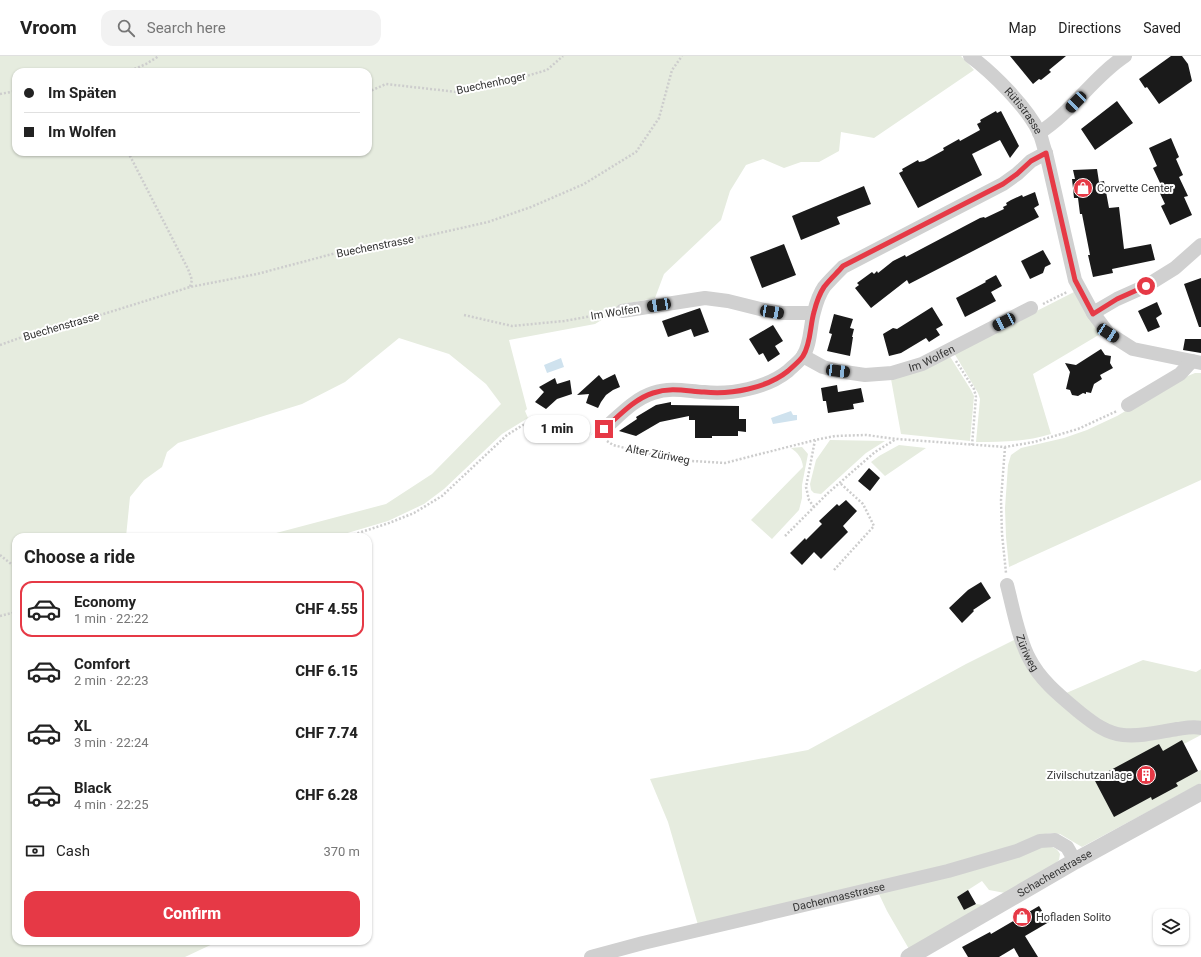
<!DOCTYPE html>
<html lang="en">
<head>
<meta charset="utf-8">
<style>
  body { margin:0; font-family:Roboto,sans-serif; background:#f2f2f2; color:#222; height:100vh; display:flex; flex-direction:column; font-size:15px; white-space:nowrap }
  * { box-sizing:border-box; margin:0 }
  p { font-size:13px; color:#767676 }
  .icon { flex:none; width:22px; height:22px; fill:none; stroke:currentColor; stroke-width:2; stroke-linecap:round; stroke-linejoin:round }
  .map { position:relative; flex:1; overflow:hidden }
  .drawer { position:absolute; left:12px; top:477px; width:360px; height:412px; display:flex; flex-direction:column; background:#fff; border-radius:12px; box-shadow:0 1px 3px #0004 }
  .drawer>* { flex:none }
  .guide { position:absolute; left:12px; top:12px; width:360px; height:88px; border-radius:12px; box-shadow:0 1px 3px #0004; display:grid; align-content:center; height:88px; padding:0 12px; background:#fff }
  .tools { position:absolute; left:1153px; top:853px; display:grid; gap:8px }
  .tools a { display:grid; place-items:center; width:36px; height:36px; border-radius:8px; background:#fff; box-shadow:0 1px 3px #0004; font-size:20px }
  .end { position:absolute; width:18px; height:18px; margin:-9px; border:5px solid #e63946; background:#fff; box-shadow:0 0 0 2px #fff }
  .from { border-radius:50% }
  .bubble { position:absolute; height:28px; border-radius:12px; background:#fff; box-shadow:0 1px 3px #0004; font-size:13px; font-weight:800; line-height:28px; text-align:center }
  .car { position:absolute; width:12px; height:24px; margin:-12px -6px; border-radius:5px; box-shadow:0 0 3px 1px #0007; background:linear-gradient(#222 24%,#8ab4d8 0 40%,#222 0 76%,#8ab4d8 0 86%,#222 0) }
  .guide b { display:flex; align-items:center; gap:14px; height:38px; font-size:15px }
  .guide b+b { border-top:1px solid #e0e0e0 }
  .guide i { width:10px; height:10px; background:#222 }
  ul { padding:0; list-style:none }
  li { display:flex; align-items:center; gap:12px; height:56px; margin:0 8px 6px; padding:0 4px; border:2px solid transparent; border-radius:12px }
  li div { flex:1 }
  li b { display:block; font-size:15px }
  li em { font-style:normal; font-weight:800 }
  li.current { border-color:#e63946 }
  li>.icon { width:36px; height:36px; stroke-width:1.5 }
  h2 { padding:0 12px; font-size:18px; line-height:48px }
  .pay { display:flex; align-items:center; gap:10px; height:44px; padding:0 12px; font-size:15px }
  .pay p { margin-inline-start:auto }
  .action { display:flex; gap:8px; margin-top:auto; padding:8px 12px }
  .action a { flex:1; height:46px; border-radius:12px; background:#e63946; color:#fff; font-size:16px; font-weight:800; line-height:46px; text-align:center }
  header { display:flex; align-items:center; gap:24px; box-sizing:border-box; height:56px; padding:0 20px; background:#fff; border-bottom:1px solid #e0e0e0 }
  header strong { font-size:19px }
  nav { display:flex; gap:22px; margin-inline-start:auto; font-size:14px }
  .search { width:280px; height:36px; background:#f2f2f2; display:flex; align-items:center; gap:10px; box-sizing:border-box; padding:0 14px; border-radius:12px; color:#767676; font-size:15px }
  .map>svg:first-child { display:block }
</style>
</head>
<body>
<header>
<strong>Vroom</strong>
<div class="search"><svg class="icon" aria-label="search" viewBox="0 0 24 24"><circle cx="10" cy="10" r="6"/><path d="M15 15l6 6"/></svg>Search here</div>
<nav><a>Map</a><a>Directions</a><a>Saved</a></nav>
</header>
<div class="map">
<svg width="1201" height="901" viewBox="0 0 1201 901">
  <rect width="100%" height="100%" fill="#fff"/>
  <path fill="#e6ecdf" fill-rule="evenodd" d="M0 0H961L974 14 874 82 841 76 839 95 819 106H801L784 112 763 103 746 109 730 135 721 164 664 218 655 242 629 247 595 268 509 284 527 353 525 355 528 362 502 378 444 433 424 448 388 465 334 481H261L386 448 432 418 501 348 486 328 449 298 399 282 345 326 302 348 178 387 167 396 162 411 144 424 130 441 126 481H16V885H219L185 901H0ZM16 16H368V96H16Z
    M1074 236 1102 277 1033 318 1051 378C1024 386 1003 386 976 386L980 343 978 337 954 297Z
    M949 299 971 334 974 340 970 385 901 378 891 323Z
    M1195 317H1201V424L1009 511 1006 481 1005 452 1008 409 1011 399 1021 392 1064 382 1087 374 1117 360 1178 324Z
    M830 384 885 385 866 397 821 438 814 437 811 434 810 428 816 404Z
    M899 389 926 392 885 420 871 406 879 400Z
    M802 391 808 398 802 429V442L799 454 772 483 751 464 803 411C802 402 798 397 791 392Z
    M1018 582 1025 602 1108 679 1201 675V679L1180 690 1192 718 1201 714V727L1082 791 1060 778 1051 777 1041 779 1016 790 960 806 698 869 668 766 650 723 808 694 966 608Z
    M1143 604 1196 616 1201 613V668L1151 673H1112L1064 638Z
    M1041 789C1049 790 1056 790 1060 798L1059 804 1055 808 1005 837 989 834 982 825 957 841 964 854 976 848 983 849 909 893 887 855 878 836Z"/>
  <path fill="#cfe2ee" d="M561 302 564 311 547 317 544 309Z
    M791 355 793 359H797V364L773 368 771 362Z"/>
  <path fill="#1a1a1a" d="M1010 0H1066L1049 14 1051 16 1041 24 1039 23 1033 28Z
    M1171 0H1182L1188 8 1192 25 1159 48 1147 31 1145 32 1139 23Z
    M1117 45 1133 67 1095 94 1081 73Z
    M996 55 997 57 1001 55 1019 90 1010 102 1000 84 972 98 982 119 918 152 899 117 903 115 902 113 918 104 919 106 924 105 944 94 943 92 959 83 960 85 980 74 977 68 981 66 980 64Z
    M1171 82 1179 101 1176 103 1183 119 1179 121 1188 140 1184 141 1192 159 1170 169 1161 150 1165 148 1157 131 1161 129 1153 112 1157 110 1149 92Z
    M1097 113 1099 126 1104 125 1109 152 1119 151 1124 193 1151 188 1155 204 1112 213 1113 217 1093 221 1088 199H1090L1082 158H1080L1078 142H1074L1072 123H1075L1073 114Z
    M864 130 871 148 837 161 840 168 801 184 792 160Z
    M1035 136 1039 149 1034 152 1039 161 909 228 907 224 871 252 855 232 859 229 857 227 872 216 874 218 877 215 878 217 893 205 905 199 906 201 980 162 984 161 985 162 1004 153 1003 151 1007 149 1006 147 1011 144 1022 139 1023 141Z
    M784 188 796 219 762 232 750 201Z
    M1043 194 1051 208 1045 211 1043 217 1030 223 1021 205Z
    M996 219 1002 230 991 236 996 245 965 261 956 242 986 226 985 225Z
    M1201 222V271H1199L1184 228Z
    M1157 246 1162 258 1156 262 1160 271 1148 276 1138 255Z
    M932 251 943 269 936 273 940 279 929 286 926 282 901 297 889 300 883 278 893 272 897 273Z
    M700 252 709 276 694 281 691 273 668 281 662 265Z
    M834 258 853 263 850 272 854 273 852 281H853L850 300 827 295 832 278 829 277Z
    M773 269 783 285 775 290 780 298 768 306 763 297 759 299 749 283Z
    M1185 283H1201V297L1183 294Z
    M1101 293 1105 299 1111 300 1110 307 1113 312 1100 319 1102 323 1094 328 1091 337 1086 336V338L1083 337 1078 340 1072 339 1070 334 1066 333 1070 316 1065 307 1076 309Z
    M615 318 620 331 613 334 606 339 601 346 598 352 586 347 589 338 577 339 599 319 603 324Z
    M555 322 557 328 570 324 572 338 557 343 546 353 535 346 544 336 539 331Z
    M837 329 838 336 861 332 864 346 853 348 854 353 828 357 826 345H823L821 332Z
    M671 346V349L739 350V363H746V376L738 375V380H712V382H695V364H689V360L660 366 636 380 619 375 637 363 636 361 656 349Z
    M869 412 880 422 870 435 858 425Z
    M846 444 857 455 843 470 848 476 821 503 814 496 802 509 790 497 805 482 806 484 822 468 819 465 837 448 839 450Z
    M981 526 991 542 973 554 974 555 962 567 949 552 968 534Z
    M1182 684 1198 715 1176 727 1178 730 1152 744 1151 741 1114 761 1094 723 1159 688 1163 695Z
    M968 834 976 848 964 854 957 841Z
    M1039 850 1049 866 1025 880 1038 901H1019L1014 892 999 901H968L962 891 990 876 991 878Z"/>
  <g fill="none" stroke-linecap="round" stroke-linejoin="round">
    <path stroke="#cdcdcd" stroke-width="2.5" stroke-dasharray="2 2" stroke-linecap="butt" d="M127 16 146 8 159 0
      M368 36 386 28 457 36 506 26 547 14 563 0
      M0 38 16 35
      M128 96 188 213 192 224 190 231
      M1043 248 1067 236
      M464 259 512 270 564 265 609 257
      M0 289 28 279 78 266 190 231 257 218 340 196 373 192 488 166 531 151 584 128 636 96 659 62 672 14 682 0
      M956 305 974 333 976 341 972 389
      M607 385 613 389 645 397 692 405 725 407 815 384 835 380 866 379 897 383 1005 391 1034 386 1078 373 1117 355
      M1005 391 1001 444 1002 478 1006 517
      M814 451 809 444 806 431 815 384
      M785 480 828 437 875 396 896 383
      M346 481 389 467 414 457 442 440 507 379 523 369 549 365 563 368 592 378
      M0 499 16 512
      M834 514 874 470 863 448 840 427
      M0 560 16 556"/>
    <g stroke="#d0d0d0" stroke-width="14">
      <path id="s1" d="M970 0C993 17 1026 50 1039 76 1042 82 1043 90 1046 97L1075 224 1093 257 1108 277 1133 293 1201 307"/>
      <path d="M1039 77C1072 56 1093 21 1125 0"/>
      <path d="M622 255 705 242 728 245 764 254 781 257H813"/>
      <path d="M1093 257 1117 243 1146 230 1175 212 1201 189"/>
      <path id="s2" d="M803 300 823 311 838 315 865 319 892 317 922 308 1031 252"/>
      <path d="M1128 349 1180 318 1192 305"/>
      <path d="M604 373C619 360 634 343 653 337 671 331 686 335 704 336 731 339 767 332 788 315 792 311 800 305 803 300 811 288 810 269 814 256 816 248 820 237 824 231 830 224 837 217 843 211L1003 128 1017 118 1031 105 1046 97"/>
      <path id="s3" d="M1007 529C1013 552 1018 581 1029 602 1040 624 1060 640 1078 655 1092 666 1105 677 1123 679 1141 681 1159 676 1177 673 1185 672 1193 670 1201 672"/>
      <path id="s4" d="M591 901 643 887 948 815 1017 795 1040 785 1055 784 1067 791 1075 805"/>
    </g>
    <path stroke="#d0d0d0" stroke-width="17" id="s5" d="M909 901 1075 805 1201 736"/>
  </g>
  <g fill="none" stroke-linecap="round" stroke-linejoin="round">
    <path stroke="#e63946" stroke-width="5" d="M604 373C619 360 634 343 653 337 671 331 686 335 704 336 731 339 767 332 788 315 792 311 800 305 803 300 811 288 810 269 814 256 816 248 820 237 824 231 830 223 837 217 843 210L1003 128 1017 118 1031 105 1046 97 1075 224 1093 258 1117 243 1146 230"/>
  </g>
  <defs>
    <g id="shop-disc" transform="scale(1)"><circle r="9.5" fill="#e63946" stroke="#fff"/><path d="M-5-2.5h2.3a2.7 3.5 0 0 1 5.4 0H5L5.5 6h-11ZM-1.5-2.5h3a1.5 2.3 0 0 0-3 0Z" fill="#fff"/></g>
    <g id="building-disc" transform="scale(1)"><circle r="9.5" fill="#e63946" stroke="#fff"/><path d="M-4-6H4V6H1V3H-1V6H-4ZM-2.5-4.3h1.7v1.8h-1.7ZM.8-4.3h1.7v1.8H.8ZM-2.5-1h1.7V.8h-1.7ZM.8-1h1.7V.8H.8Z" fill="#fff"/></g>
  </defs>
  <g fill-rule="evenodd">
    <use href="#shop-disc" x="1083" y="132"/>
    <use href="#building-disc" x="1146" y="719"/>
    <use href="#shop-disc" x="1022" y="861"/>
  </g>
  <g text-anchor="middle" stroke-width="4" stroke-linejoin="round" paint-order="stroke">
    <g font-size="11" fill="#333" stroke="#fff">
      <text transform="translate(491 27) rotate(-12)" y="4">Buechenhoger</text>
      <text dy="4" stroke="none"><textPath href="#s1" startOffset="77">Rütistrasse</textPath></text>
      <text transform="translate(375 190) rotate(-11)" y="4">Buechenstrasse</text>
      <text transform="translate(615 256) rotate(-9)" y="4">Im Wolfen</text>
      <text transform="translate(61 270) rotate(-16)" y="4">Buechenstrasse</text>
      <text dy="4" stroke="none"><textPath href="#s2" startOffset="135">Im Wolfen</textPath></text>
      <text transform="translate(658 398) rotate(11)" y="4">Alter Züriweg</text>
      <text dy="4" stroke="none"><textPath href="#s3" startOffset="71">Züriweg</textPath></text>
      <text dy="4" stroke="none"><textPath href="#s5" startOffset="168">Schachenstrasse</textPath></text>
      <text dy="4" stroke="none"><textPath href="#s4" startOffset="255">Dachenmasstrasse</textPath></text>
    </g>
    <g font-size="11" fill="#333" stroke="#fff" text-anchor="start">
      <text x="1097" y="136">Corvette Center</text>
      <text x="1132" y="723" text-anchor="end">Zivilschutzanlage</text>
      <text x="1036" y="865">Hofladen Solito</text>
    </g>
  </g>
</svg>
<div class="tools">
<a><svg class="icon" aria-label="layers" viewBox="0 0 24 24"><path d="M12 4l9 5-9 5-9-5zM3 14l9 5 9-5"/></svg></a>
</div>
<i class="end from" style="left:1146px;top:230px"></i>
<i class="end" style="left:604px;top:373px"></i>
<div class="bubble" style="left:524px;top:359px;width:66px">1 min</div>
<i class="car" style="left:1076px;top:46px;rotate:224deg"></i>
<i class="car" style="left:659px;top:249px;rotate:261deg"></i>
<i class="car" style="left:772px;top:256px;rotate:100deg"></i>
<i class="car" style="left:1004px;top:266px;rotate:243deg"></i>
<i class="car" style="left:1108px;top:277px;rotate:123deg"></i>
<i class="car" style="left:838px;top:315px;rotate:97deg"></i>
<div class="guide">
<b><i class="from"></i>Im Späten</b>
<b><i></i>Im Wolfen</b>
</div>
<section class="drawer">
<h2>Choose a ride</h2>
<ul>
<li class="current"><svg class="icon" aria-label="car" viewBox="0 0 24 24"><path d="M5 17H2v-5l4-1 3-4h7l3 4 3 1v5h-3M9 17h6M6 11h13"/><circle cx="7" cy="17" r="2"/><circle cx="17" cy="17" r="2"/></svg><div><b>Economy</b><p>1 min · 22:22</p></div><em>CHF 4.55</em></li>
<li><svg class="icon" aria-label="car" viewBox="0 0 24 24"><path d="M5 17H2v-5l4-1 3-4h7l3 4 3 1v5h-3M9 17h6M6 11h13"/><circle cx="7" cy="17" r="2"/><circle cx="17" cy="17" r="2"/></svg><div><b>Comfort</b><p>2 min · 22:23</p></div><em>CHF 6.15</em></li>
<li><svg class="icon" aria-label="car" viewBox="0 0 24 24"><path d="M5 17H2v-5l4-1 3-4h7l3 4 3 1v5h-3M9 17h6M6 11h13"/><circle cx="7" cy="17" r="2"/><circle cx="17" cy="17" r="2"/></svg><div><b>XL</b><p>3 min · 22:24</p></div><em>CHF 7.74</em></li>
<li><svg class="icon" aria-label="car" viewBox="0 0 24 24"><path d="M5 17H2v-5l4-1 3-4h7l3 4 3 1v5h-3M9 17h6M6 11h13"/><circle cx="7" cy="17" r="2"/><circle cx="17" cy="17" r="2"/></svg><div><b>Black</b><p>4 min · 22:25</p></div><em>CHF 6.28</em></li>
</ul>
<div class="pay"><svg class="icon" aria-label="cash" viewBox="0 0 24 24"><path d="M3 7h18v10H3z"/><circle cx="12" cy="12" r="2"/></svg>Cash<p>370 m</p></div>
<div class="action"><a>Confirm</a></div>
</section>
</div>
</body>
</html>
